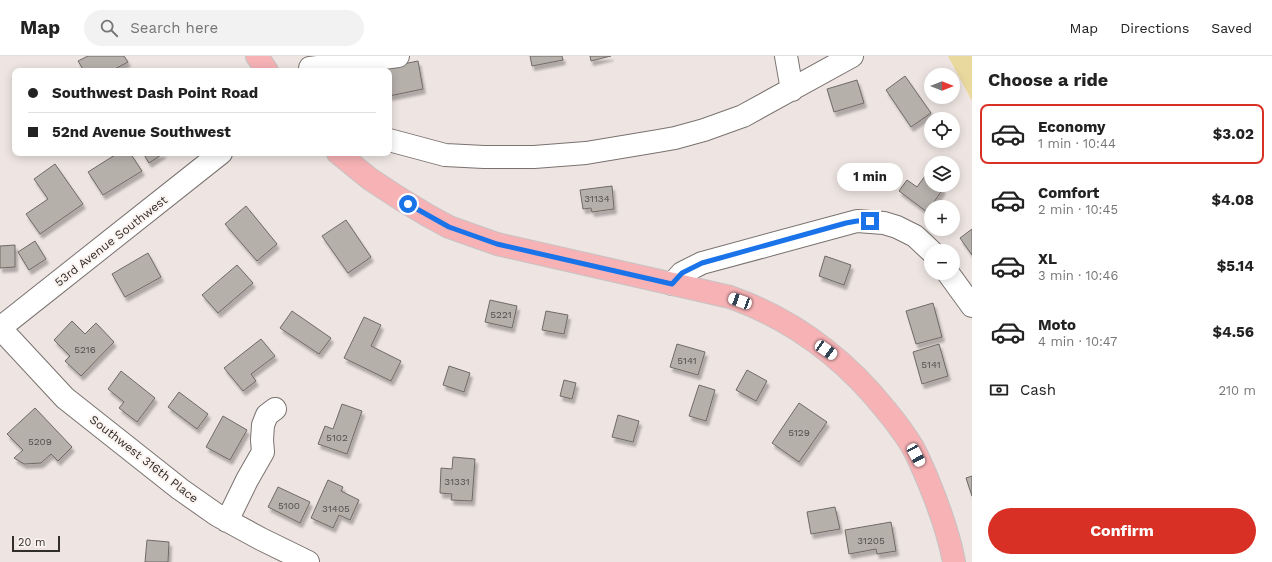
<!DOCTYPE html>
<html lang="en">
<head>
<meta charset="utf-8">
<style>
  body { margin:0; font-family:"Work Sans",sans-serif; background:#f2f2f2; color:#222; height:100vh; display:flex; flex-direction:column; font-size:15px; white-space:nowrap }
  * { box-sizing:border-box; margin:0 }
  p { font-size:13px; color:#767676 }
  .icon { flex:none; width:22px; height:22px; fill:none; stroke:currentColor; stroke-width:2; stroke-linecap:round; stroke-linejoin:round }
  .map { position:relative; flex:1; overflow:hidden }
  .drawer { display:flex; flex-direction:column; background:#fff; width:300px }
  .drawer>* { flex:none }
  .guide { position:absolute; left:12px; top:12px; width:380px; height:88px; border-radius:8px; box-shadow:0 2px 10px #0003; display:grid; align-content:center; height:88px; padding:0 16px; background:#fff }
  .needle { width:26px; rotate:90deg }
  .buttons { position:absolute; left:924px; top:12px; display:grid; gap:8px }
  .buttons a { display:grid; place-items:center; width:36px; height:36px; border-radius:50%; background:#fff; box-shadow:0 2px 10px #0003; font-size:20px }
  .scale { position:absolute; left:12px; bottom:10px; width:48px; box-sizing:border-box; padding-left:4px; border:2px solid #302d2b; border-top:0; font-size:11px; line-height:14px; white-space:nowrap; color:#302d2b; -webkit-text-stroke:3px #fbf3ef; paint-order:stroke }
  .end { position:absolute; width:18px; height:18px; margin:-9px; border:5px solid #1a73e8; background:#fff; box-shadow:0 0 0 2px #fff }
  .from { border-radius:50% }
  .bubble { position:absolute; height:28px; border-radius:14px; background:#fff; box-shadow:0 2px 10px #0003; font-size:13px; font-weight:700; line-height:28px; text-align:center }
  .car { position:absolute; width:12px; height:24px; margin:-12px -6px; border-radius:5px; box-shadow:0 0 3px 1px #0007; background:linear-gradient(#fff 24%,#345 0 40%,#fff 0 76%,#345 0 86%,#fff 0) }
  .guide b { display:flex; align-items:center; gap:14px; height:38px; font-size:15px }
  .guide b+b { border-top:1px solid #e0e0e0 }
  .guide i { width:10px; height:10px; background:#222 }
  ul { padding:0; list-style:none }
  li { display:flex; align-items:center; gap:12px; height:60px; margin:0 8px 6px; padding:0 8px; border:2px solid transparent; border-radius:8px }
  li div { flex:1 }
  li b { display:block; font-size:15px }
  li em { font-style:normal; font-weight:700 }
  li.current { border-color:#d93025 }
  li>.icon { width:36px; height:36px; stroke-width:1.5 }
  h2 { padding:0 16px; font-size:18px; line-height:48px }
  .pay { display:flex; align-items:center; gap:10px; height:44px; padding:0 16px; font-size:15px }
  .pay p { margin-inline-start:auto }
  .action { display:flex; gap:8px; margin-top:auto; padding:8px 16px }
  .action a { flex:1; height:46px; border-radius:24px; background:#d93025; color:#fff; font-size:16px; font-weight:700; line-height:46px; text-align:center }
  header { display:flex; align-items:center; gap:24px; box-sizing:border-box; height:56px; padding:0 20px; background:#fff; border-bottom:1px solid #e0e0e0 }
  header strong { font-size:19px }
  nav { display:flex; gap:22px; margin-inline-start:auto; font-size:14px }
  .search { width:280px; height:36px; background:#f2f2f2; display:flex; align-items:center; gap:10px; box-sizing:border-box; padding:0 14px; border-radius:22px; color:#767676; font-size:15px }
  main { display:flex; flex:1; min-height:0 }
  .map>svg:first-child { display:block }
</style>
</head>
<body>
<header>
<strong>Map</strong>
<div class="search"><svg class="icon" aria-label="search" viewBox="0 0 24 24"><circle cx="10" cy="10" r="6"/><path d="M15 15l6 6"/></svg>Search here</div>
<nav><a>Map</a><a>Directions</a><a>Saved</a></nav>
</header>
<main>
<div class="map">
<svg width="972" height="506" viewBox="0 0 972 506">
  <defs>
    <filter id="shadow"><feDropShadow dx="2.5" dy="4.5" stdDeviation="1" flood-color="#0004"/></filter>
  </defs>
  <rect width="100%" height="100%" fill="#eee5e2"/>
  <path fill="#ead99e" d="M948 0H972V45Z"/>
  <path fill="#b6b0ab" stroke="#6f6a65" filter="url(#shadow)" d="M88 0H124L128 6 111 15H84L78 5Z
    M530 0H562L563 4 532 10Z
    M590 0H611L591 5Z
    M418 5 423 33 389 40V15H368Z
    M905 20 931 57 911 71 886 34Z
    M857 24 864 47 834 56 827 33Z
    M118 97H130L142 115 103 139 88 116Z
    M143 97H164L149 107Z
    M55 108 83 148 40 178 26 158 48 143 34 123Z
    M925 120 931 124V129H938L943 133 927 156 899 135 907 124 917 131Z
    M612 130 614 153 592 156 591 152 583 153 580 134Z
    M246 150 277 188 257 205 225 168Z
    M346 164 371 201 348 217 322 180Z
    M972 173V199L960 182Z
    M35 185 46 203 29 214 18 196Z
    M15 189V211L0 212V190Z
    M148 197 161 221 125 241 112 218Z
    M825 200 851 209 844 229 819 220Z
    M237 209 253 227 218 257 202 239Z
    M490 244 517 250 512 272 485 266Z
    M933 247 942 281 916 288 906 255Z
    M292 255 331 282 319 298 280 272Z
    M546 255 568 259 564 278 542 274Z
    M364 261 381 269 371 290 401 305 391 325 344 302Z
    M72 265 85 278 96 267 114 286 81 320 65 305 70 300 54 284Z
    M261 283 275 300 251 318 256 325 243 335 224 312Z
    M677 288 705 296 698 319 670 311Z
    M939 288 948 320 922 328 913 296Z
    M449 310 470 317 464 336 443 329Z
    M747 314 767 325 756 345 736 334Z
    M121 315 155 342 137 366 119 352 124 346 108 333Z
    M564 324 576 327 572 343 560 340Z
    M699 329 715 334 706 365 689 360Z
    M179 336 208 358 197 373 168 351Z
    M799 347 827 366 799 406 772 387Z
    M342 348 362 355 347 398 318 388 325 370 333 373Z
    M35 352 72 391 58 405 51 398 41 407 24 408 14 402 23 394 7 378Z
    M618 359 639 365 633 386 612 381Z
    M223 360 247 374 230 404 206 391Z
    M453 401 475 403 472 445 451 444 452 438 440 437 441 412 452 413Z
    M972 420V440L966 422Z
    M328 424 343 431 341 435 359 444 350 464 339 459 333 472 311 462Z
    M278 431 310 446 300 467 268 451Z
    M835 451 840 473 811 478 807 456Z
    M891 466 896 495 877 498 876 493 849 498 845 474Z
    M147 484 169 486 168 506H145Z"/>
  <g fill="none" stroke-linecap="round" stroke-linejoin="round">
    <g stroke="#79726f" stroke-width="24">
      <path id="minor" d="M786 0 792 34
        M310 12 398 0
        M389 84 445 99 484 101H534L586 97 658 85 675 82 704 74 743 60 852 0
        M948 217 972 250
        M672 228 682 217 702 207 857 165 884 167 897 171 915 180 931 195
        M0 272 65 342 180 433 217 459 261 483 308 506
        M0 272 221 97
        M227 465 247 424 263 396 262 384 263 369 267 359 275 353"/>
    </g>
    <g stroke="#c5c4c4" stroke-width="24">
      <path id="major" d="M257 0 267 15
        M338 97 370 123 399 142 427 159 449 171 497 188 730 241C792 263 844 302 885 353 895 365 904 377 912 390 921 406 928 424 935 442 943 463 950 484 954 506"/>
    </g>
    <use href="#minor" stroke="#fff" stroke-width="22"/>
    <use href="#major" stroke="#f6b2b5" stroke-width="22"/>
  </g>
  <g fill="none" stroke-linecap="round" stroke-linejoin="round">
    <path stroke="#1a73e8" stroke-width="5" d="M408 148 449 171 497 188 672 228 682 217 702 207 846 167 857 165H870"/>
  </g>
  <g text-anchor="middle" stroke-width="4" stroke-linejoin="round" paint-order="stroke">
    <g font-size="10" fill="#524e4b">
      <text x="597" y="146">31134</text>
      <text x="501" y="262">5221</text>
      <text x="85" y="297">5216</text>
      <text x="687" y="308">5141</text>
      <text x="931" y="312">5141</text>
      <text x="799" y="380">5129</text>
      <text x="337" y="385">5102</text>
      <text x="40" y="389">5209</text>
      <text x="457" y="429">31331</text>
      <text x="289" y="453">5100</text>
      <text x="336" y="456">31405</text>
      <text x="871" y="488">31205</text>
    </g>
    <g font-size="12" fill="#302d2b" stroke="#fbf3ef">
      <text transform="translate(111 185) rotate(-38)" y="4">53rd Avenue Southwest</text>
      <text transform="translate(144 403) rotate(38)" y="4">Southwest 316th Place</text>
    </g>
  </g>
</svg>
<div class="buttons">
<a><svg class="needle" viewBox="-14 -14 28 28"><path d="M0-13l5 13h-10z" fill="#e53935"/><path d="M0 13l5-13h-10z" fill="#767676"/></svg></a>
<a><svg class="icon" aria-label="locate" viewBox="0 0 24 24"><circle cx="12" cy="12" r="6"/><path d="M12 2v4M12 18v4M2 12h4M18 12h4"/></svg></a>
<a><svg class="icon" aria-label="layers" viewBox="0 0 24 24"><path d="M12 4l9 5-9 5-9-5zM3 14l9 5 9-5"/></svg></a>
<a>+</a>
<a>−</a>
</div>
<div class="scale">20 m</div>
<i class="end from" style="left:408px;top:148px"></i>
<i class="end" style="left:870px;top:165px"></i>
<div class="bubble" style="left:837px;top:107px;width:66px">1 min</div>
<i class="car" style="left:740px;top:245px;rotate:290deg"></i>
<i class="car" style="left:826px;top:294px;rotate:125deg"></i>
<i class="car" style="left:916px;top:399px;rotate:152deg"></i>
<div class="guide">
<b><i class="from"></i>Southwest Dash Point Road</b>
<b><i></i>52nd Avenue Southwest</b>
</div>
</div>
<section class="drawer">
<h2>Choose a ride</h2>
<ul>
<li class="current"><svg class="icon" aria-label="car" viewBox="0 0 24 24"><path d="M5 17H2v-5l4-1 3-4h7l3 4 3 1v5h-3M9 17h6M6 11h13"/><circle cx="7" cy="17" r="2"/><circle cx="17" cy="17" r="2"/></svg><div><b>Economy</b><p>1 min · 10:44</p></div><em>$3.02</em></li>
<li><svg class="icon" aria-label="car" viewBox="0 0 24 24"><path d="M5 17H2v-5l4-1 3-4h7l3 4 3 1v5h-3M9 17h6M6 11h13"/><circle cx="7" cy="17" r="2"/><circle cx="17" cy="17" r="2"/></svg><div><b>Comfort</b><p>2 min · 10:45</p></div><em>$4.08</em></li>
<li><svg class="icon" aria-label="car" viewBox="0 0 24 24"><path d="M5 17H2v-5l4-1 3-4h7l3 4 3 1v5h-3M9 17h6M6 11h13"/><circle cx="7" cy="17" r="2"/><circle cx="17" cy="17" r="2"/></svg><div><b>XL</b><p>3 min · 10:46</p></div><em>$5.14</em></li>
<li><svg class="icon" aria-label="car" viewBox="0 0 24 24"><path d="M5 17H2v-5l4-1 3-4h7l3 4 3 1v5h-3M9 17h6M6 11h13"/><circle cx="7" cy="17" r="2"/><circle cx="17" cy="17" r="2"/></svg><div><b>Moto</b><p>4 min · 10:47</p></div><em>$4.56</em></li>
</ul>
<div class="pay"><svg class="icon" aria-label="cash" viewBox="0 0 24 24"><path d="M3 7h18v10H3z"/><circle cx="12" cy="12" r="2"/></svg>Cash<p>210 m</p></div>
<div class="action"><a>Confirm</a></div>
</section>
</main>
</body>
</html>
